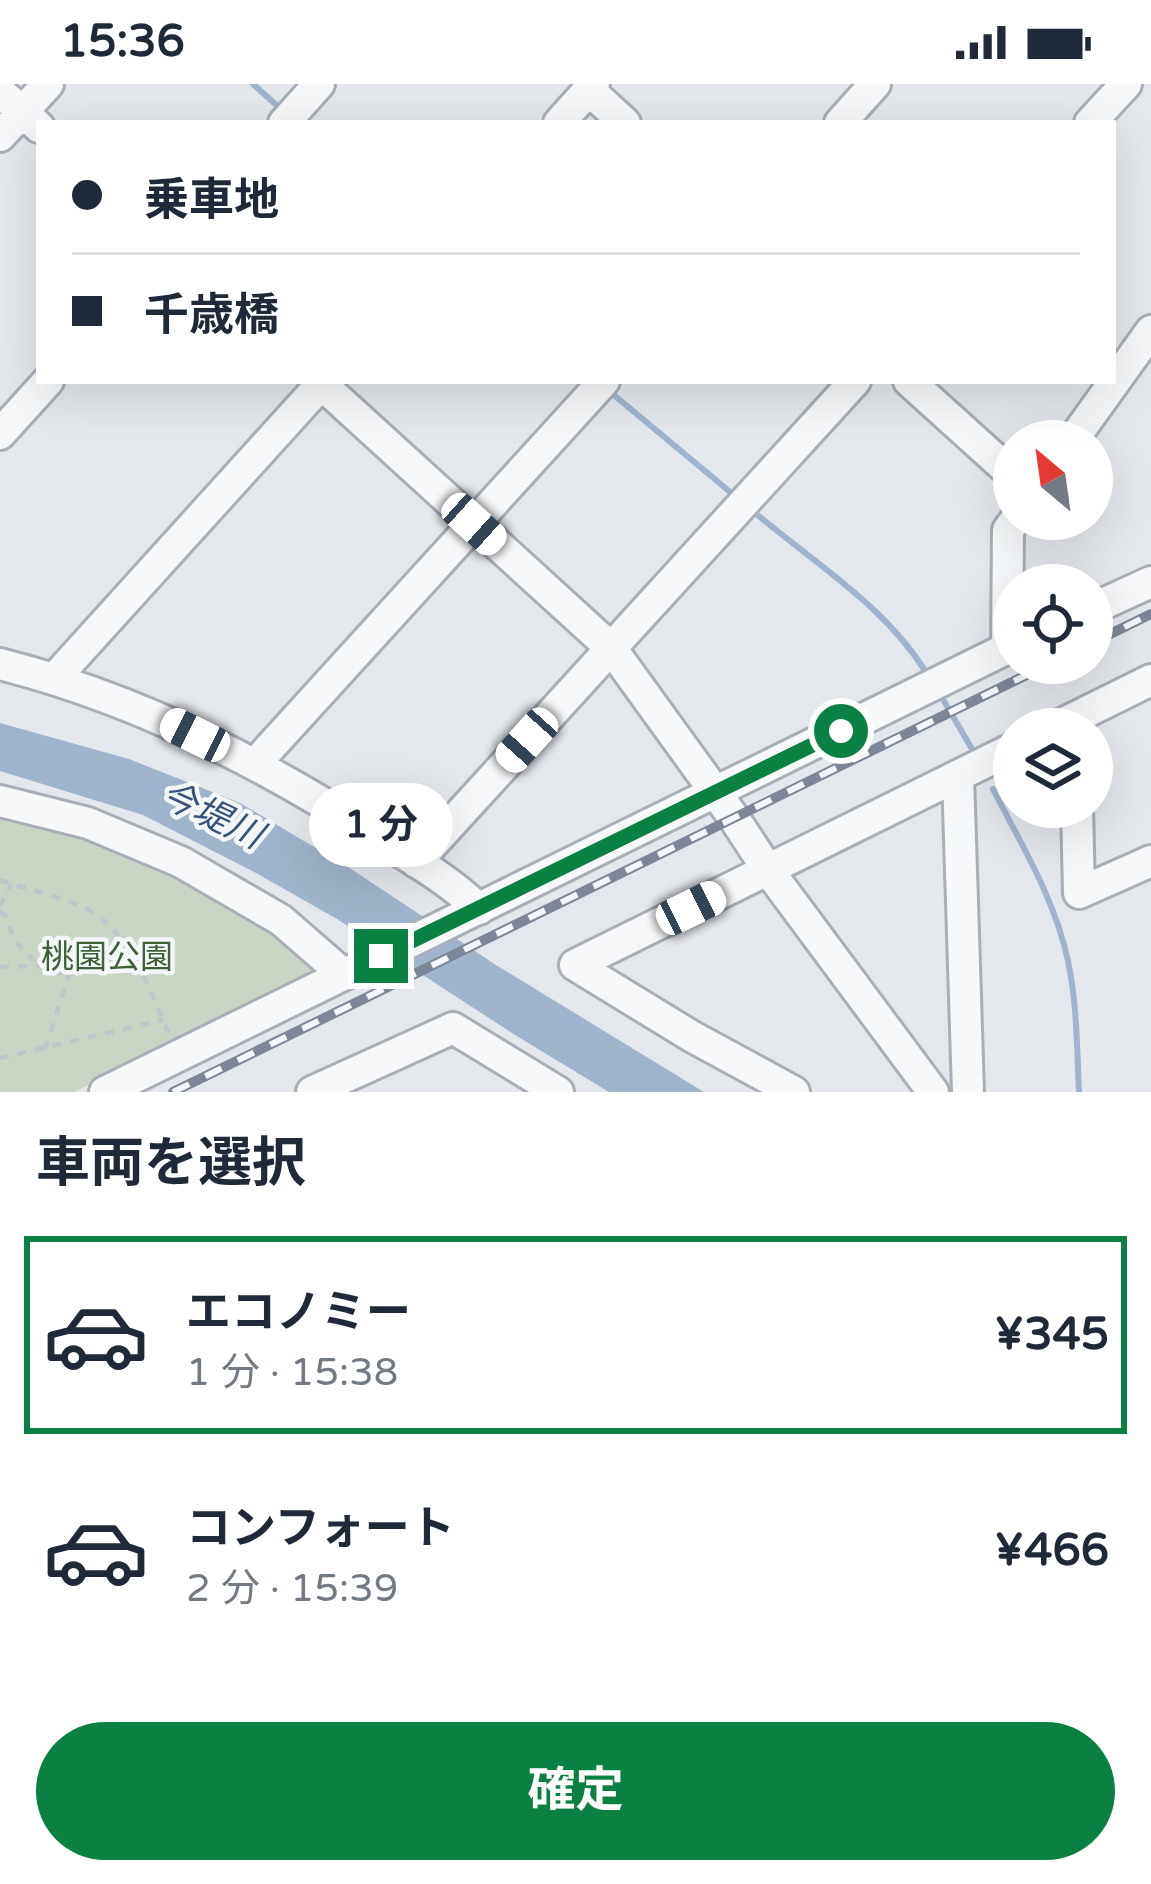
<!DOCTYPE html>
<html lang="ja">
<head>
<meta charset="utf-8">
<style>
  body { margin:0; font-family:"Varela Round","Noto Sans JP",sans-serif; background:#f6f6f7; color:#1f2937; height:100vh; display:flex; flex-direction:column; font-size:45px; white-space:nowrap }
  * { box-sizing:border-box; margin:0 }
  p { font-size:39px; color:#747a83 }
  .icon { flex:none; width:66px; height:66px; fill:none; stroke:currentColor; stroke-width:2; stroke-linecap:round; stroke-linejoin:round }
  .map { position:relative; height:1008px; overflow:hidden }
  .side { display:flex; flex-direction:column; background:#fff; flex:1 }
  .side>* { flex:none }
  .guide { position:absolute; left:36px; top:36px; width:1080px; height:264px; border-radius:0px; box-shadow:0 12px 48px #0002; display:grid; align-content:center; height:264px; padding:0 36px; background:#fff }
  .needle { width:78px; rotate:331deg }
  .controls { position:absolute; left:993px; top:336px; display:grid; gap:24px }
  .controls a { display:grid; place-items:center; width:120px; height:120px; border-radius:50%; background:#fff; box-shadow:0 12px 48px #0002; font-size:60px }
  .end { position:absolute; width:54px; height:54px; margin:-27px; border:15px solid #0b8043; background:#fff; box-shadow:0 0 0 6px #fff }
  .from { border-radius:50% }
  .bubble { position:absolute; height:84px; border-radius:42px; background:#fff; box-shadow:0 12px 48px #0002; font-size:39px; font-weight:700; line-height:84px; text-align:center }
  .car { position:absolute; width:36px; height:72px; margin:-36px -18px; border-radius:15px; box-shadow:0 0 9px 3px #0007; background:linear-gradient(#fff 24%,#345 0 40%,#fff 0 76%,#345 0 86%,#fff 0) }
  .guide b { display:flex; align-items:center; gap:42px; height:114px; font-size:45px }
  .guide b+b { border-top:3px solid #e0e1e3 }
  .guide i { width:30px; height:30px; background:#1f2937 }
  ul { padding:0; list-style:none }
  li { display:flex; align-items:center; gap:36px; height:198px; margin:0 24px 18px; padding:0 12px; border:6px solid transparent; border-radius:0px }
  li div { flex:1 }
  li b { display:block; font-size:45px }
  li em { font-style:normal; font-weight:700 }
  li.selected { border-color:#0b8043 }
  li>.icon { width:108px; height:108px; stroke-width:1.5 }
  h2 { padding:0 36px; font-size:54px; line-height:144px }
  .button { display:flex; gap:24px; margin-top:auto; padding:24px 36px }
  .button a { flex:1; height:138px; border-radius:72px; background:#0b8043; color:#fff; font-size:48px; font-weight:700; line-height:138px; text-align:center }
  .status { display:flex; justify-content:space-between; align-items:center; height:84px; padding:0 60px; background:#fff; direction:ltr }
  .status svg { height:33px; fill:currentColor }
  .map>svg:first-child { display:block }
</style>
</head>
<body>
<div class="status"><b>15:36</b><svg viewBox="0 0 49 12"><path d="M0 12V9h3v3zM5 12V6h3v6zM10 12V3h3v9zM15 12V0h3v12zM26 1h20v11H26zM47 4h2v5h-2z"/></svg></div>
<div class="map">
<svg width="1151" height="1008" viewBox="0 0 1151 1008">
  <rect width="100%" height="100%" fill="#e4e7ec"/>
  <path fill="#c9d6c5" d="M0 722 130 765 255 824 318 877 311 892 74 1008H0Z"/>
  <path fill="#9fb4cc" d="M0 639 129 675 240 719 351 785 496 881 704 1008H609L515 951 337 835 256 789 143 731 0 687Z"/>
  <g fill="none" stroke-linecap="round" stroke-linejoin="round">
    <path stroke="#9fb4cc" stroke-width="6" d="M253 0 283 27
      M609 307 735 412
      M754 428C814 479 886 522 927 590
      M941 612 975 670
      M993 705C1021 760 1055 815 1068 877 1077 919 1077 965 1079 1008"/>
    <g stroke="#a9aeb7" stroke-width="36">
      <path id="minor" d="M589 6 625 39
        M0 8 39 43
        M284 39 319 0
        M559 39 594 0
        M840 39 875 0
        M1090 39 1126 0
        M0 52 48 0
        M318 297 611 564 734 734 768 786 933 1008
        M909 297 1014 392
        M0 350 48 297
        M1072 357 1151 247
        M1092 525 1151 498
        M1007 564 1008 446 1016 435
        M0 580C134 614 258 676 374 751 410 774 448 795 479 825
        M55 594 324 297
        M1052 645 1151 596
        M255 680 604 297
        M958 692 968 1008
        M0 717 88 739 181 778 281 836 343 890
        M1077 723 1079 809 1151 777
        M416 778 855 297
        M575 881 1014 664
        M575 881 691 952 794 1008
        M105 1008 1014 561
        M312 1008 453 944 558 1008"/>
    </g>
    <path stroke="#c2c5cb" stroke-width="4.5" stroke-dasharray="9 9" stroke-linecap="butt" d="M0 796C28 806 74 815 97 831 133 857 152 911 169 950
      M0 822 11 800
      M0 827 6 832 14 856 38 881
      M0 883 43 882 65 892 94 883 126 864
      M45 965 69 891
      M0 974 163 936"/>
    <use href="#minor" stroke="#f7f8fa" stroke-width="30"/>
    <g stroke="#7d8696" stroke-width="10">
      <path id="rail" d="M1092 559 1151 530
        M173 1008 1051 579"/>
    </g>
    <use href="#rail" stroke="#f4f6f9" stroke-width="6" stroke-dasharray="18" stroke-linecap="butt"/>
  </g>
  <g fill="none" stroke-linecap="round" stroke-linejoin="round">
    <path stroke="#0b8043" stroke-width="15" d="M381 872 841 647"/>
  </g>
  <g text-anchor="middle" stroke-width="9" stroke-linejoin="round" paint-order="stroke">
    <g font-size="33" fill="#3f6138" stroke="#f4f6f9">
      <text x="107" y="884">桃園公園</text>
    </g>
    <g font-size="36" font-style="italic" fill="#34527a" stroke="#f4f6f9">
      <text transform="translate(212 730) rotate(25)" y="13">今堤川</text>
    </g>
  </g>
</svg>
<div class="controls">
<a><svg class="needle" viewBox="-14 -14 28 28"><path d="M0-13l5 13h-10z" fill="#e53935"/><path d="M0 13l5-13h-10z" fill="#747a83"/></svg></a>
<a><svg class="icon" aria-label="locate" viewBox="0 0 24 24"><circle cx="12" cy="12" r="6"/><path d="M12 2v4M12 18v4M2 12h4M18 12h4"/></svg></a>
<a><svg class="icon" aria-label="layers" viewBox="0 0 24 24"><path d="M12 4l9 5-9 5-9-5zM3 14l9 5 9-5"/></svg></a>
</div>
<i class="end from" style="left:841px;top:647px"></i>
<i class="end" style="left:381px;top:872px"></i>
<div class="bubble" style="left:309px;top:699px;width:144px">1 分</div>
<i class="car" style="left:474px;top:440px;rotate:132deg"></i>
<i class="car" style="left:195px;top:651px;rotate:296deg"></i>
<i class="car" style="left:527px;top:656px;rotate:222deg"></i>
<i class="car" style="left:691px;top:824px;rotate:64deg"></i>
<div class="guide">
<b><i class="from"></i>乗車地</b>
<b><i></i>千歳橋</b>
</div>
</div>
<section class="side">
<h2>車両を選択</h2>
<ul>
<li class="selected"><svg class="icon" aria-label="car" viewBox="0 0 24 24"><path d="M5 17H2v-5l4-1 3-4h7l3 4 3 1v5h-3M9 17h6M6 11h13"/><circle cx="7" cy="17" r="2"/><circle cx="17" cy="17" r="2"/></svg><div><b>エコノミー</b><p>1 分 · 15:38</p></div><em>¥345</em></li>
<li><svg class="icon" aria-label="car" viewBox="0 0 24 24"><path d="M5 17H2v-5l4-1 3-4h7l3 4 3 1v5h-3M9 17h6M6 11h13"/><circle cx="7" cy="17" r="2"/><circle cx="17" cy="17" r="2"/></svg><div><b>コンフォート</b><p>2 分 · 15:39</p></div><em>¥466</em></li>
</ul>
<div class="button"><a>確定</a></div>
</section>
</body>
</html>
